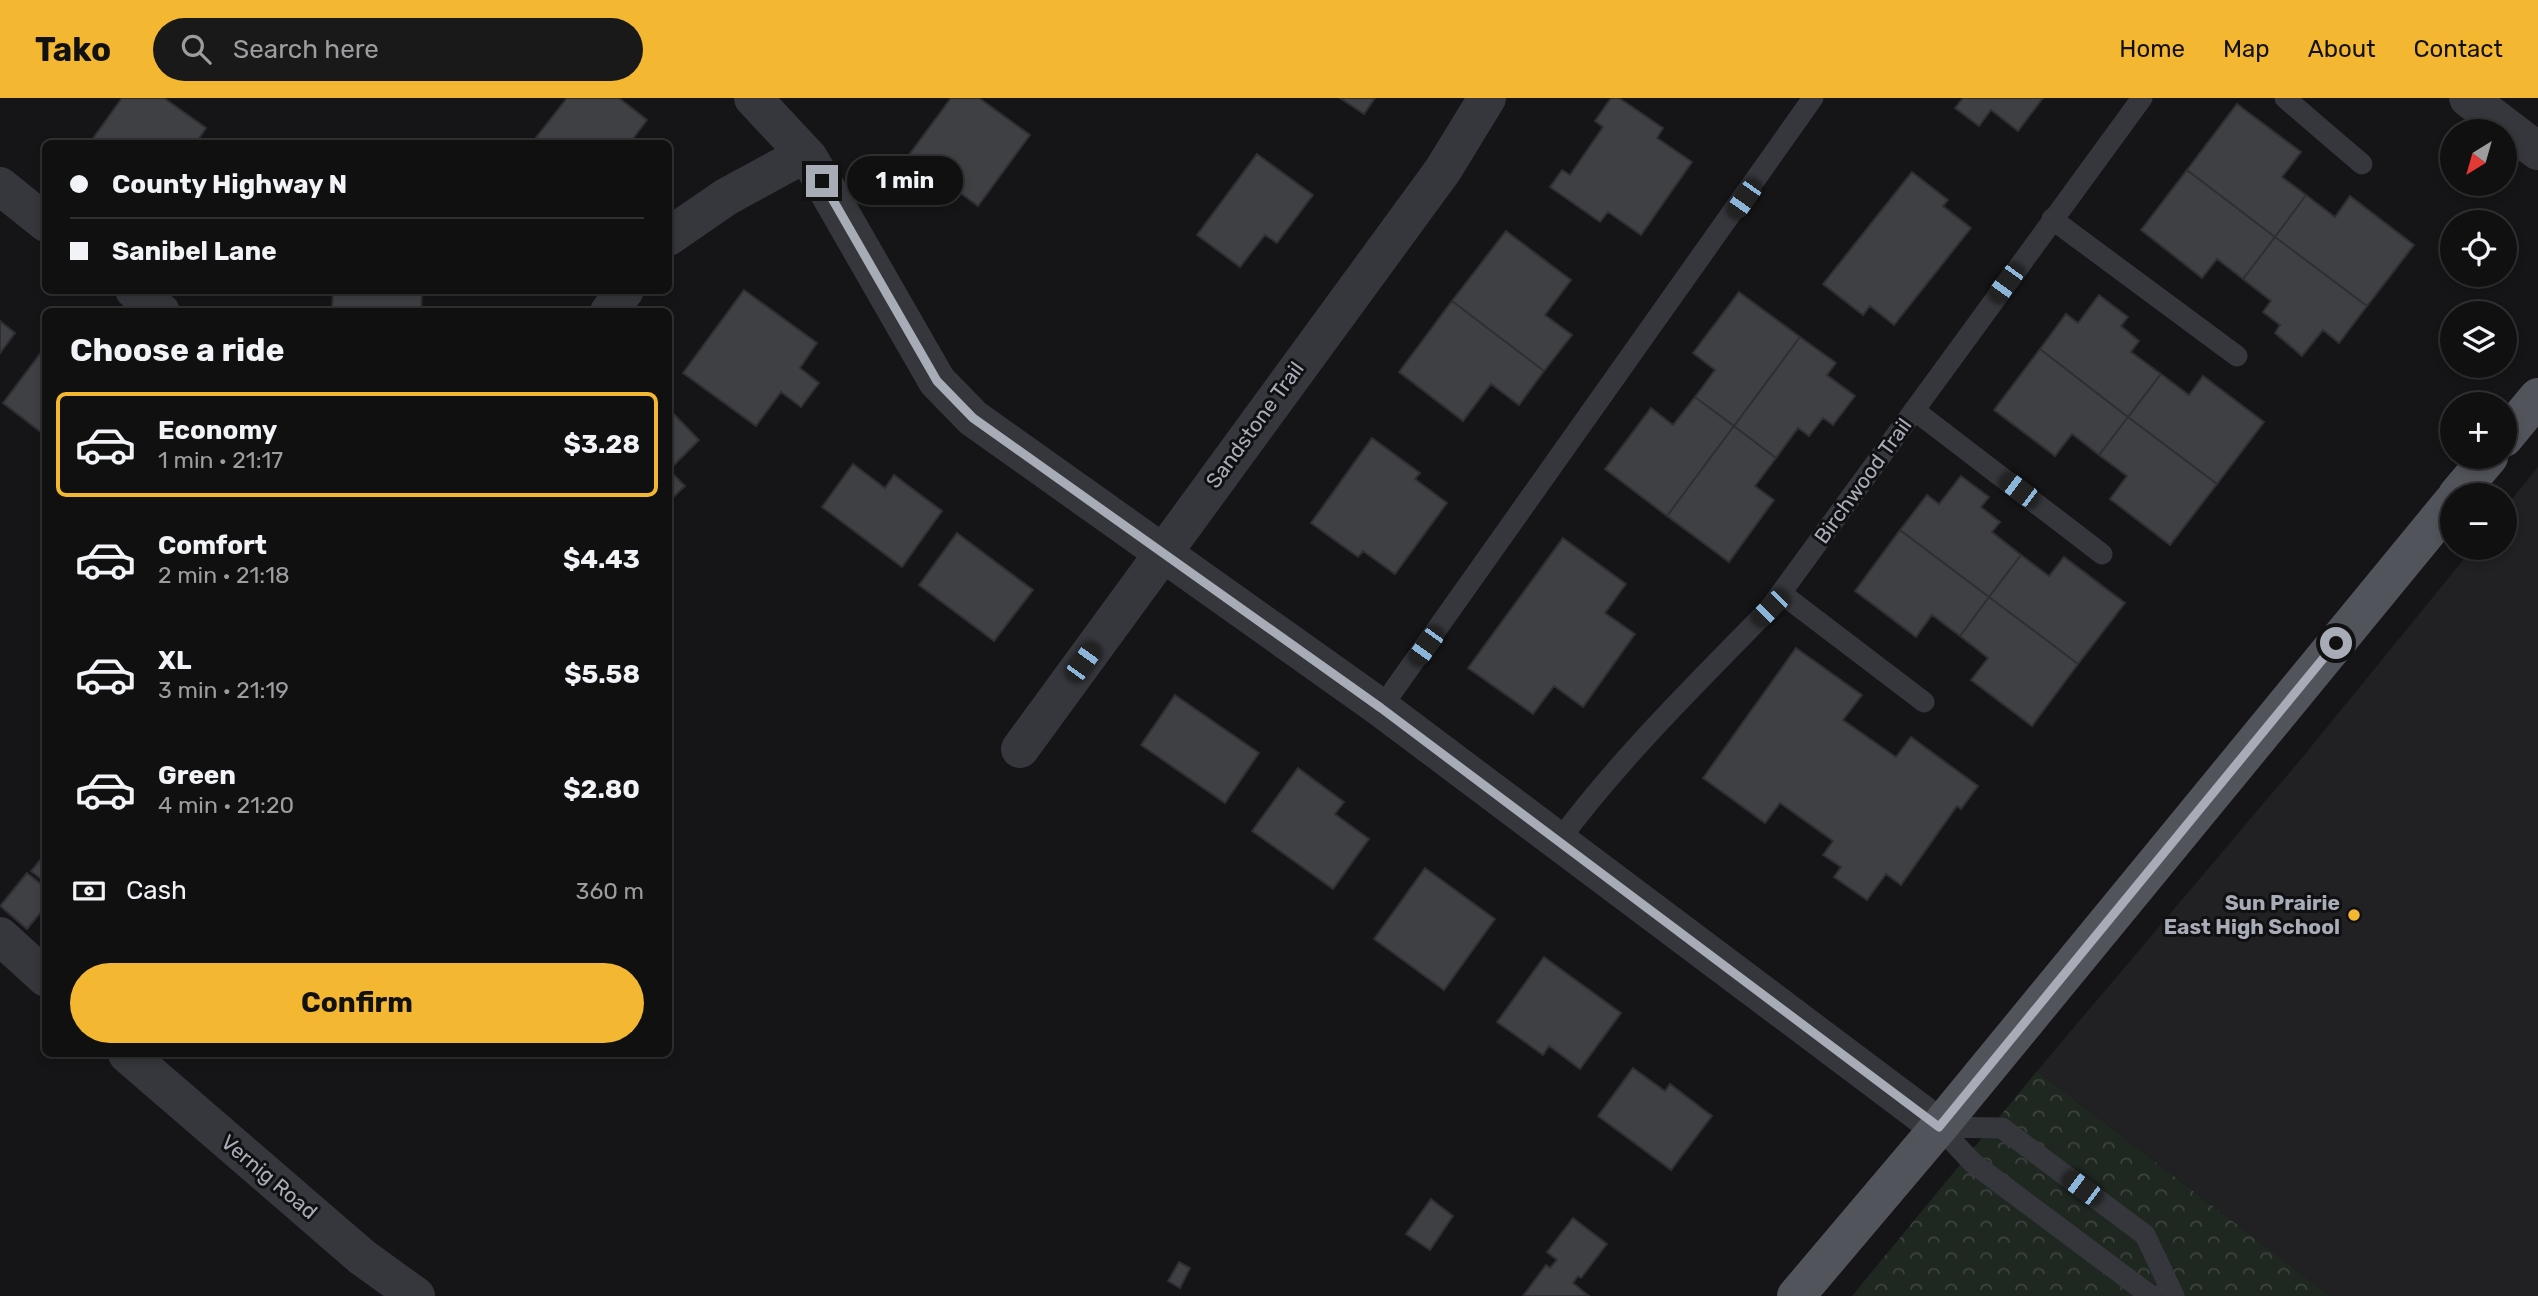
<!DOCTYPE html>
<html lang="en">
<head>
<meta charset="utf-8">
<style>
  body { margin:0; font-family:Rubik,sans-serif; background:#19191a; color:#f1f3f6; height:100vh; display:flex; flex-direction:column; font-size:26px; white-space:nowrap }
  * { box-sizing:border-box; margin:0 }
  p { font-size:23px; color:#9c9d9f }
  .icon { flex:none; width:38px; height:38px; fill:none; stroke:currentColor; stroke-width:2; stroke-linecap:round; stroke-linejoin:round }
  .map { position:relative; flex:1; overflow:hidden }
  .sheet { position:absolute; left:42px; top:210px; width:630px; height:749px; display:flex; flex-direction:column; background:#101011; border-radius:10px; box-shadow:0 4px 10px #0003,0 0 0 2px #303031 }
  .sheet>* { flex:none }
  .banner { position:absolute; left:42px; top:42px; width:630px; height:154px; border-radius:10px; box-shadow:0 4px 10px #0003,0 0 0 2px #303031; display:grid; align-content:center; height:154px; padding:0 28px; background:#101011 }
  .needle { width:46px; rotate:217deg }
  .tools { position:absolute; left:2440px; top:21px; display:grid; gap:14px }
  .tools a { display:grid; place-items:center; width:77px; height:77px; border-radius:50%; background:#101011; box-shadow:0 4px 10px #0003,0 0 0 2px #303031; font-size:35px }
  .end { position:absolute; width:32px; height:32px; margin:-16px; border:9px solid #a7acb7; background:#111; box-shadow:0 0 0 4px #111 }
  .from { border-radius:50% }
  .bubble { position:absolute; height:49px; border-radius:24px; background:#101011; box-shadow:0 4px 10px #0003,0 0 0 2px #303031; font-size:23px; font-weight:700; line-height:49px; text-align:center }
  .car { position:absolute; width:21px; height:42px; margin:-21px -10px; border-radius:9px; box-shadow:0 0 5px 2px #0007; background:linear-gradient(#222 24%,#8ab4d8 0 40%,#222 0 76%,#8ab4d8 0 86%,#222 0) }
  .banner b { display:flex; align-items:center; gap:24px; height:66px; font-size:26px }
  .banner b+b { border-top:2px solid #303031 }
  .banner i { width:18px; height:18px; background:#f1f3f6 }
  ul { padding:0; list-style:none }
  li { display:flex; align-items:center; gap:21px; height:105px; margin:0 14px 10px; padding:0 14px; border:4px solid transparent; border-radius:10px }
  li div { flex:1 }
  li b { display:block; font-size:26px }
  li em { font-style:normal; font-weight:700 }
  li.on { border-color:#f3b732 }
  li>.icon { width:63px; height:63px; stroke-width:1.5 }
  h2 { padding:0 28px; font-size:32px; line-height:84px }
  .pay { display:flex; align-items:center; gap:18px; height:77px; padding:0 28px; font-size:26px }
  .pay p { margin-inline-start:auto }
  .button { display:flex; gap:14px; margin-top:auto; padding:14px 28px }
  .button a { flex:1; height:80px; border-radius:42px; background:#f3b732; color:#111; font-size:28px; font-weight:700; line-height:80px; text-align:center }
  header { display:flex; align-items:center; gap:42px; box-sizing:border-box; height:98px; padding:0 35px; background:#f3b732; color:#111 }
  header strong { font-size:33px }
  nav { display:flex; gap:38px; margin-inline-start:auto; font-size:24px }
  .search { width:490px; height:63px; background:#19191a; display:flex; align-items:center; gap:18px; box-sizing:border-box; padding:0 24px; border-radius:38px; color:#9c9d9f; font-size:26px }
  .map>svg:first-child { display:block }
</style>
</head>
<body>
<header>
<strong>Tako</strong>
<div class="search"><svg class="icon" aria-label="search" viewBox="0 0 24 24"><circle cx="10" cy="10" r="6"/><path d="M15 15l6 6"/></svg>Search here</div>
<nav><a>Home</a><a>Map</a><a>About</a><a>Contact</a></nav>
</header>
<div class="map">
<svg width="2538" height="1198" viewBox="0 0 2538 1198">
  <defs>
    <pattern id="park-crowns" width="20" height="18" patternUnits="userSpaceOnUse" patternTransform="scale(1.75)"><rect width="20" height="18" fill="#1f2721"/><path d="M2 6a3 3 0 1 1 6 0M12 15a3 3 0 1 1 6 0" fill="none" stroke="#3d443f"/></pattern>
  </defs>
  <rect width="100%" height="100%" fill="#151517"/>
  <path fill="#212124" d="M2538 369V1198H2330L2037 973 2301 661 2473 450H2504V411Z"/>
  <path fill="url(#park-crowns)" d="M2037 973 2330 1198H1852Z"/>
  <path fill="#3f4044" stroke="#2f2f33" stroke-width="2" d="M122 0H164L206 30 195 46H89Z
    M567 0H619L647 22 629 46H531Z
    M951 0H979L1030 37 978 108 909 57Z
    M1340 0H1375L1364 16Z
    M1611 0H1619L1663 30 1657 40 1692 64 1641 137 1608 114 1600 124 1550 89 1562 72 1570 77 1603 29 1595 23Z
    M1963 0H2043L2018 33 1991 12 1979 28 1955 10Z
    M2237 6 2301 54 2282 79 2306 97 2275 139 2187 72Z
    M1257 56 1313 97 1277 145 1265 137 1240 169 1197 137Z
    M2187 72 2275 139 2243 181 2217 161 2202 180 2141 132Z
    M1912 74 1948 102 1943 108 1971 130 1894 227 1870 208 1863 217 1823 186Z
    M2306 97 2335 119 2350 98 2414 147 2367 208 2275 139Z
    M1506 133 1571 182 1545 217 1572 237 1544 273 1452 203Z
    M2275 139 2367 208 2339 245 2323 232 2302 258 2275 235 2280 227 2263 214 2271 203 2243 181Z
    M333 192H422L421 214H332Z
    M744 192 817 245 800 270 819 285 801 309 781 294 756 328 683 275Z
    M1739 194 1800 239 1734 328 1695 299 1715 272 1693 255Z
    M2099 197 2128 219 2121 228 2139 243 2131 254 2161 276 2128 319 2040 251 2066 216 2078 225Z
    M1452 203 1544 273 1519 307 1491 286 1463 323 1399 274Z
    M0 223 15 235 0 255Z
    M1800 239 1836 265 1827 277 1855 298 1833 327 1823 320 1809 338 1798 330 1776 360 1734 328Z
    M46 248V338L3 305Z
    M2040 251 2128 319 2099 357 2072 336 2055 358 1994 312Z
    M2161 276 2189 297 2203 278 2264 324 2217 386 2128 319Z
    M1695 299 1734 328 1667 418 1605 371 1651 310 1673 327Z
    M668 310 699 342 669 372 685 388 668 404Z
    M2128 319 2217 386 2170 447 2110 401 2127 378 2099 357Z
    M1734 328 1776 360 1755 388 1774 402 1729 464 1667 418Z
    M1372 340 1420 375 1415 381 1447 405 1395 476 1363 453 1358 459 1311 425Z
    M853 366 885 390 894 377 942 413 902 469 822 409Z
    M1961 378 1989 399 1981 409 2000 424 1992 434 2021 457 1989 499 1900 432 1927 397 1939 406Z
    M1900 432 1989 499 1960 538 1932 517 1916 539 1855 493Z
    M957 435 1033 492 994 543 919 487Z
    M1563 440 1626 486 1605 515 1635 536 1583 609 1554 588 1533 616 1468 570Z
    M2021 457 2049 478 2064 459 2125 505 2078 566 1989 499Z
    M1989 499 2078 566 2032 628 1971 582 1988 560 1960 538Z
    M1796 550 1862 597 1843 622 1896 659 1911 639 1978 688 1961 711 1957 708 1901 787 1886 776 1867 802 1834 779 1841 769 1823 757 1833 743 1780 705 1765 725 1703 680Z
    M1175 597 1259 655 1225 705 1141 647Z
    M1298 670 1344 704 1335 716 1369 741 1333 791 1252 733Z
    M46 755V785L31 773Z
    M1425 770 1495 821 1444 892 1374 841Z
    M27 775 46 790V808L27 831 0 808Z
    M1544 859 1621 915 1580 971 1549 948 1543 957 1497 924Z
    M1633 970 1665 993 1670 986 1712 1018 1671 1072 1598 1018Z
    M1431 1101 1453 1118 1430 1152 1406 1136Z
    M1573 1120 1607 1146 1581 1180 1578 1178 1573 1185 1589 1198H1523L1546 1167 1550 1170 1557 1162 1547 1154Z
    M1179 1164 1190 1170 1180 1190 1168 1183Z"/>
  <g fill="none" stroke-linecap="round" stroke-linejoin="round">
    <path stroke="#36373c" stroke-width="21" d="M2285 0 2362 66
      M2052 121 2237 258
      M1914 312 2102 456
      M1781 495 1924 604
      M1381 610 1813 0
      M1558 744C1620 660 1697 585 1770 510L2142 0
      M1939 1029 2002 1030 2145 1137 2174 1198
      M1939 1029 1973 1065 2151 1198"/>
    <path stroke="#36373c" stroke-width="38" d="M753 0 809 60 937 283 973 320 1381 610 1939 1029
      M2468 0 2538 53
      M0 88 46 125
      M668 139 726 99 805 56
      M134 192 161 214
      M609 214 625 192
      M1020 651 1443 72 1487 0
      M0 838 46 880
      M127 956 362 1159 416 1198"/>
    <path stroke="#52545b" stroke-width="38" d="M2504 340 2538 299
      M2457 397 2489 359
      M1796 1198 1939 1029 2452 404"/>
  </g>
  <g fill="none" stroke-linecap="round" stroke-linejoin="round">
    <path stroke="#a7acb7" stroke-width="9" d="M822 83 937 283 973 320 1381 610 1939 1029 2336 545"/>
  </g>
  <circle fill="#f3b732" stroke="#101012" stroke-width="2.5" cx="2354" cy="817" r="7"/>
  <g text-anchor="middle" stroke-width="6" stroke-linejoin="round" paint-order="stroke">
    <g font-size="21" fill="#a7acb7" stroke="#101012">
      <text transform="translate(1255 327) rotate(-54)" y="7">Sandstone Trail</text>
      <text transform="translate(1863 383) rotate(-54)" y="7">Birchwood Trail</text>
      <text transform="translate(269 1079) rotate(40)" y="7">Vernig Road</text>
    </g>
    <g font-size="21" font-weight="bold" fill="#a7acb7" stroke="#101012" text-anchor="end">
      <text x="2340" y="812">Sun Prairie<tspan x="2340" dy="24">East High School</tspan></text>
    </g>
  </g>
</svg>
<div class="tools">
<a><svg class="needle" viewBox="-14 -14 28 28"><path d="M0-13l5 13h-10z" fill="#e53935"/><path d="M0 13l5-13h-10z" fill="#9c9d9f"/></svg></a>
<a><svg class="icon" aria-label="locate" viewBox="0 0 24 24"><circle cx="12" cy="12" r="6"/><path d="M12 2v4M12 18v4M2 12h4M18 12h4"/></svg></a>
<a><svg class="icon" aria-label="layers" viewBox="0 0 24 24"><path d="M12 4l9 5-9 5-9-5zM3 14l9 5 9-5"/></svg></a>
<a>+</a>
<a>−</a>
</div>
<i class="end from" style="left:2336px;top:545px"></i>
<i class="end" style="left:822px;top:83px"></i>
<div class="bubble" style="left:847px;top:58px;width:116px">1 min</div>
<i class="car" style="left:1744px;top:101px;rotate:215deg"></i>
<i class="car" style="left:2006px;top:185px;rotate:216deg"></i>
<i class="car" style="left:2019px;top:392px;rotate:307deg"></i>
<i class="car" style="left:1770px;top:510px;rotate:225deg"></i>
<i class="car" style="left:1426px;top:548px;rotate:216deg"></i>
<i class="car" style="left:1083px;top:564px;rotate:36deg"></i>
<i class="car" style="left:2082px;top:1090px;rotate:307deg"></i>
<div class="banner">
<b><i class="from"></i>County Highway N</b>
<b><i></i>Sanibel Lane</b>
</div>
<section class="sheet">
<h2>Choose a ride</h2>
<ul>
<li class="on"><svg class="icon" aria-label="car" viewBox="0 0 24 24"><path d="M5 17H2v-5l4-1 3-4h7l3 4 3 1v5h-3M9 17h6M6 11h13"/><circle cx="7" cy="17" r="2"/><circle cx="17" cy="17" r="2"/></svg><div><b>Economy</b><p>1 min · 21:17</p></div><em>$3.28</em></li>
<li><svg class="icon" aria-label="car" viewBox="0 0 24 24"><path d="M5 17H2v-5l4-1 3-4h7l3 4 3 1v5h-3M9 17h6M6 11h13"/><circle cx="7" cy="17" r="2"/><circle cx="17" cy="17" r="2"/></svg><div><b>Comfort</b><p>2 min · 21:18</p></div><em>$4.43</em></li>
<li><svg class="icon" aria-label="car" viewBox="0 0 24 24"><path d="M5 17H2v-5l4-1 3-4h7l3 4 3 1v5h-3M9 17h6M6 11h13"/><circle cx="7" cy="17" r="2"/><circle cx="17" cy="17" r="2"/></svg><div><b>XL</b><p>3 min · 21:19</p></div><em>$5.58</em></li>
<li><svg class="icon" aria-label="car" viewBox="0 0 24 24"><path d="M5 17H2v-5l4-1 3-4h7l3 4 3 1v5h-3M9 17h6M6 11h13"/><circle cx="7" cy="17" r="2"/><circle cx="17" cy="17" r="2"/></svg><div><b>Green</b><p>4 min · 21:20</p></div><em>$2.80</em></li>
</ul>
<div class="pay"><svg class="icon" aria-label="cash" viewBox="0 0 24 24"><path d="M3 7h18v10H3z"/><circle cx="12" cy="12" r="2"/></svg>Cash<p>360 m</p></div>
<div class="button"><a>Confirm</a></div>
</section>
</div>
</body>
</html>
